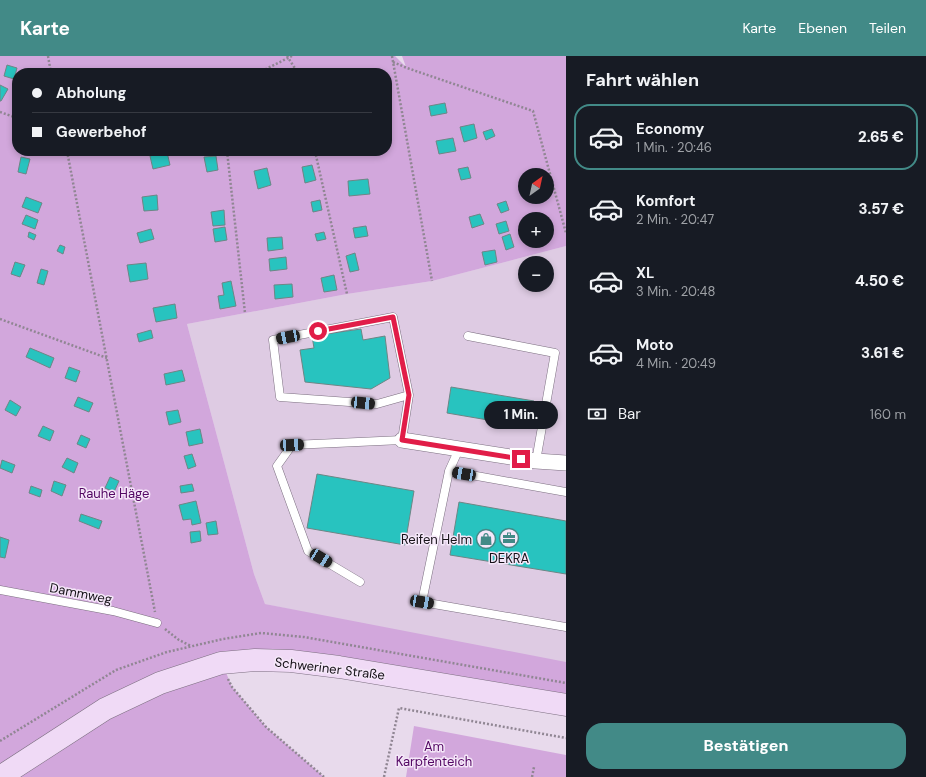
<!DOCTYPE html>
<html lang="de">
<head>
<meta charset="utf-8">
<style>
  body { margin:0; font-family:"DM Sans",sans-serif; background:#242831; color:#f1f3f6; height:100vh; display:flex; flex-direction:column; font-size:15px; white-space:nowrap }
  * { box-sizing:border-box; margin:0 }
  p { font-size:13px; color:#9ea1a6 }
  .icon { flex:none; width:22px; height:22px; fill:none; stroke:currentColor; stroke-width:2; stroke-linecap:round; stroke-linejoin:round }
  .map { position:relative; flex:1; overflow:hidden }
  .side { display:flex; flex-direction:column; background:#171b24; width:360px }
  .side>* { flex:none }
  .guide { position:absolute; left:12px; top:12px; width:380px; height:88px; border-radius:16px; box-shadow:0 2px 6px #0003; display:grid; align-content:center; height:88px; padding:0 20px; background:#171b24 }
  .needle { width:26px; rotate:33deg }
  .tools { position:absolute; left:518px; top:112px; display:grid; gap:8px }
  .tools a { display:grid; place-items:center; width:36px; height:36px; border-radius:50%; background:#171b24; box-shadow:0 2px 6px #0003; font-size:20px }
  .end { position:absolute; width:18px; height:18px; margin:-9px; border:5px solid #e11d48; background:#fff; box-shadow:0 0 0 2px #fff }
  .from { border-radius:50% }
  .bubble { position:absolute; height:28px; border-radius:14px; background:#171b24; box-shadow:0 2px 6px #0003; font-size:13px; font-weight:800; line-height:28px; text-align:center }
  .car { position:absolute; width:12px; height:24px; margin:-12px -6px; border-radius:5px; box-shadow:0 0 3px 1px #0007; background:linear-gradient(#222 24%,#8ab4d8 0 40%,#222 0 76%,#8ab4d8 0 86%,#222 0) }
  .guide b { display:flex; align-items:center; gap:14px; height:38px; font-size:15px }
  .guide b+b { border-top:1px solid #363941 }
  .guide i { width:10px; height:10px; background:#f1f3f6 }
  ul { padding:0; list-style:none }
  li { display:flex; align-items:center; gap:12px; height:66px; margin:0 8px 6px; padding:0 12px; border:2px solid transparent; border-radius:16px }
  li div { flex:1 }
  li b { display:block; font-size:15px }
  li em { font-style:normal; font-weight:800 }
  li.selected { border-color:#428a87 }
  li>.icon { width:36px; height:36px; stroke-width:1.5 }
  h2 { padding:0 20px; font-size:18px; line-height:48px }
  .pay { display:flex; align-items:center; gap:10px; height:44px; padding:0 20px; font-size:15px }
  .pay p { margin-inline-start:auto }
  .button { display:flex; gap:8px; margin-top:auto; padding:8px 20px }
  .button a { flex:1; height:46px; border-radius:16px; background:#428a87; color:#fff; font-size:16px; font-weight:800; line-height:46px; text-align:center }
  header { display:flex; align-items:center; gap:24px; box-sizing:border-box; height:56px; padding:0 20px; background:#428a87; color:#fff }
  header strong { font-size:19px }
  nav { display:flex; gap:22px; margin-inline-start:auto; font-size:14px }
  main { display:flex; flex:1; min-height:0 }
  .map>svg:first-child { display:block }
</style>
</head>
<body>
<header>
<strong>Karte</strong>
<nav><a>Karte</a><a>Ebenen</a><a>Teilen</a></nav>
</header>
<main>
<div class="map">
<svg width="566" height="721" viewBox="0 0 566 721">
  <rect width="100%" height="100%" fill="#e8daec"/>
  <path fill="#decbe3" fill-rule="evenodd" d="M566 190V611L265 548 254 518 187 268 347 238 432 225ZM525 207H547V229H525Z"/>
  <path fill="#d2a7dc" fill-rule="evenodd" d="M0 0H395L406 11 402 0H566V190L432 225 347 238 187 268 254 518 265 548 566 606V649L222 607 232 631 266 671 324 721H0ZM17 17H387V95H17ZM525 119H547V141H525ZM525 163H547V185H525Z
    M414 670 566 699V721H406Z"/>
  <path fill="#28c3bf" stroke="#6d8685" d="M7 9 17 12 14 23 4 20Z
    M0 29 8 33 1 45H0Z
    M445 47 447 57 431 60 429 50Z
    M474 68 477 82 464 86 460 71Z
    M492 73 495 80 486 84 483 76Z
    M453 82 456 95 439 98 436 85Z
    M167 96 170 109 153 113 150 100Z
    M216 100 218 114 207 116 204 101Z
    M21 101 30 103 26 118 18 116Z
    M312 109 316 124 305 127 302 111Z
    M468 111 471 122 461 124 458 113Z
    M267 112 271 129 258 133 254 115Z
    M368 123 370 138 349 140 348 125Z
    M157 139 158 154 144 155 142 141Z
    M26 141 42 147 38 157 22 151Z
    M320 144 322 154 313 156 311 146Z
    M506 145 509 154 501 157 497 148Z
    M224 154 225 169 213 170 211 156Z
    M480 158 484 168 472 172 469 161Z
    M26 159 38 164 35 173 22 168Z
    M506 165 509 175 499 178 496 168Z
    M366 170 368 180 355 182 353 172Z
    M225 171 227 184 215 186 213 173Z
    M151 173 154 183 140 187 137 177Z
    M29 176 36 179 34 184 28 181Z
    M324 176 326 183 317 185 315 178Z
    M510 178 514 191 506 194 502 181Z
    M282 181 283 193 268 195 267 182Z
    M60 189 65 191 63 198 57 195Z
    M495 194 497 206 485 209 482 196Z
    M355 197 359 214 350 216 346 200Z
    M286 201 287 213 270 215 269 203Z
    M15 206 25 209 20 221 11 218Z
    M146 207 148 223 130 226 127 209Z
    M41 213 48 215 44 229 37 227Z
    M334 219 337 234 324 236 321 222Z
    M231 225 236 250 220 253 218 240 224 239 222 227Z
    M292 228 293 241 275 243 274 229Z
    M175 248 177 262 156 266 153 252Z
    M361 273 363 284 385 280 390 322 371 333 305 326 300 294 314 292 312 280Z
    M151 274 153 282 139 286 137 278Z
    M30 292 54 302 50 312 26 301Z
    M69 311 80 315 76 326 65 322Z
    M182 314 185 325 166 329 164 318Z
    M451 331 534 345 529 371 447 357Z
    M78 341 93 347 89 356 74 350Z
    M10 344 21 351 16 360 5 354Z
    M178 354 181 366 169 369 166 356Z
    M43 370 54 375 50 385 38 380Z
    M200 373 203 387 189 390 186 376Z
    M81 379 90 383 86 392 77 388Z
    M192 398 196 410 188 413 184 400Z
    M67 402 78 407 74 417 62 411Z
    M2 404 15 409 12 417 0 412Z
    M317 418 414 435 405 489 307 472Z
    M110 421 119 425 114 436 105 432Z
    M54 425 66 429 62 440 51 435Z
    M192 428 194 435 181 437 180 430Z
    M31 430 42 434 40 441 29 437Z
    M196 445 201 467 192 469 191 463 183 464 179 449Z
    M459 446 566 465V518L450 499Z
    M81 458 102 465 99 473 79 465Z
    M216 465 218 478 208 479 206 467Z
    M200 475 201 485 191 487 190 476Z
    M0 481 9 484 5 502 0 501Z"/>
  <g fill="none" stroke-linecap="round" stroke-linejoin="round">
    <g stroke="#7c6f80" stroke-width="9">
      <path id="lane" d="M468 280 555 297 536 405
        M459 393 449 415 422 546 566 571
        M449 415 566 436
        M360 526 308 495 277 410 292 389 402 384 409 339 393 261 273 284 280 341 377 348 409 339
        M0 534 113 555 157 567"/>
    </g>
    <g stroke="#7c6f80" stroke-width="16">
      <path id="street" d="M402 384 536 405 566 407"/>
    </g>
    <g stroke="#7c6f80" stroke-width="23">
      <path id="secondary" d="M0 721 105 653 160 627 221 607 255 604 291 605 339 611 566 649"/>
    </g>
    <path stroke="#908693" stroke-width="2.5" stroke-dasharray="2 2" stroke-linecap="butt" d="M48 0 51 17
      M287 0 298 17
      M392 0 432 225
      M393 6 407 12 533 55 566 177
      M258 17 292 0
      M0 56 17 62
      M67 95 155 556
      M227 95 245 257
      M315 95 347 238
      M0 263 107 302
      M165 573 179 584 191 590
      M228 623 232 631 266 671 324 721
      M0 685 116 614 167 596 223 583 261 577 304 581 566 627
      M384 721 399 652 566 682
      M532 721 534 711"/>
    <use href="#lane" stroke="#fff" stroke-width="8"/>
    <use href="#street" stroke="#fff" stroke-width="15"/>
    <use href="#secondary" stroke="#f0daf6" stroke-width="22"/>
  </g>
  <g fill="none" stroke-linecap="round" stroke-linejoin="round">
    <path stroke="#e11d48" stroke-width="5" d="M318 275 393 261 409 339 402 384 521 403"/>
  </g>
  <defs>
    <g id="office-ring" transform="scale(1)"><circle r="9.5" fill="#f5e7f9" stroke="#428a87" stroke-width="1.5"/><path d="M-6-3h4V-5.5h4V-3h4V5H-6ZM-1-4.5V-3h2v-1.5ZM-6 0V1H6V0Z" fill="#428a87"/></g>
    <g id="shop-ring" transform="scale(1)"><circle r="9.5" fill="#f5e7f9" stroke="#428a87" stroke-width="1.5"/><path d="M-5-2.5h2.3a2.7 3.5 0 0 1 5.4 0H5L5.5 6h-11ZM-1.5-2.5h3a1.5 2.3 0 0 0-3 0Z" fill="#428a87"/></g>
  </defs>
  <g fill-rule="evenodd">
    <use href="#office-ring" x="509" y="482"/>
    <use href="#shop-ring" x="486" y="483"/>
  </g>
  <g text-anchor="middle" stroke-width="3" stroke-linejoin="round" paint-order="stroke">
    <g font-size="13" fill="#530763" stroke="#f5e7f9">
      <text x="114" y="442">Rauhe Häge</text>
      <text x="434" y="695">Am<tspan x="434" dy="15">Karpfenteich</tspan></text>
    </g>
    <g font-size="13" fill="#151117" stroke="#f5e7f9" text-anchor="end">
      <text x="472" y="488">Reifen Helm</text>
      <text x="509" y="507" text-anchor="middle">DEKRA</text>
    </g>
    <g font-size="13" fill="#151117" stroke="#f5e7f9">
      <text transform="translate(81 537) rotate(11)" y="5">Dammweg</text>
      <text transform="translate(330 612) rotate(7)" y="5">Schweriner Straße</text>
    </g>
  </g>
</svg>
<div class="tools">
<a><svg class="needle" viewBox="-14 -14 28 28"><path d="M0-13l5 13h-10z" fill="#e53935"/><path d="M0 13l5-13h-10z" fill="#9ea1a6"/></svg></a>
<a>+</a>
<a>−</a>
</div>
<i class="end from" style="left:318px;top:275px"></i>
<i class="end" style="left:521px;top:403px"></i>
<div class="bubble" style="left:484px;top:345px;width:74px">1 Min.</div>
<i class="car" style="left:288px;top:281px;rotate:259deg"></i>
<i class="car" style="left:363px;top:347px;rotate:95deg"></i>
<i class="car" style="left:292px;top:389px;rotate:87deg"></i>
<i class="car" style="left:464px;top:418px;rotate:280deg"></i>
<i class="car" style="left:321px;top:502px;rotate:121deg"></i>
<i class="car" style="left:422px;top:546px;rotate:100deg"></i>
<div class="guide">
<b><i class="from"></i>Abholung</b>
<b><i></i>Gewerbehof</b>
</div>
</div>
<section class="side">
<h2>Fahrt wählen</h2>
<ul>
<li class="selected"><svg class="icon" aria-label="car" viewBox="0 0 24 24"><path d="M5 17H2v-5l4-1 3-4h7l3 4 3 1v5h-3M9 17h6M6 11h13"/><circle cx="7" cy="17" r="2"/><circle cx="17" cy="17" r="2"/></svg><div><b>Economy</b><p>1 Min. · 20:46</p></div><em>2.65 €</em></li>
<li><svg class="icon" aria-label="car" viewBox="0 0 24 24"><path d="M5 17H2v-5l4-1 3-4h7l3 4 3 1v5h-3M9 17h6M6 11h13"/><circle cx="7" cy="17" r="2"/><circle cx="17" cy="17" r="2"/></svg><div><b>Komfort</b><p>2 Min. · 20:47</p></div><em>3.57 €</em></li>
<li><svg class="icon" aria-label="car" viewBox="0 0 24 24"><path d="M5 17H2v-5l4-1 3-4h7l3 4 3 1v5h-3M9 17h6M6 11h13"/><circle cx="7" cy="17" r="2"/><circle cx="17" cy="17" r="2"/></svg><div><b>XL</b><p>3 Min. · 20:48</p></div><em>4.50 €</em></li>
<li><svg class="icon" aria-label="car" viewBox="0 0 24 24"><path d="M5 17H2v-5l4-1 3-4h7l3 4 3 1v5h-3M9 17h6M6 11h13"/><circle cx="7" cy="17" r="2"/><circle cx="17" cy="17" r="2"/></svg><div><b>Moto</b><p>4 Min. · 20:49</p></div><em>3.61 €</em></li>
</ul>
<div class="pay"><svg class="icon" aria-label="cash" viewBox="0 0 24 24"><path d="M3 7h18v10H3z"/><circle cx="12" cy="12" r="2"/></svg>Bar<p>160 m</p></div>
<div class="button"><a>Bestätigen</a></div>
</section>
</main>
</body>
</html>
